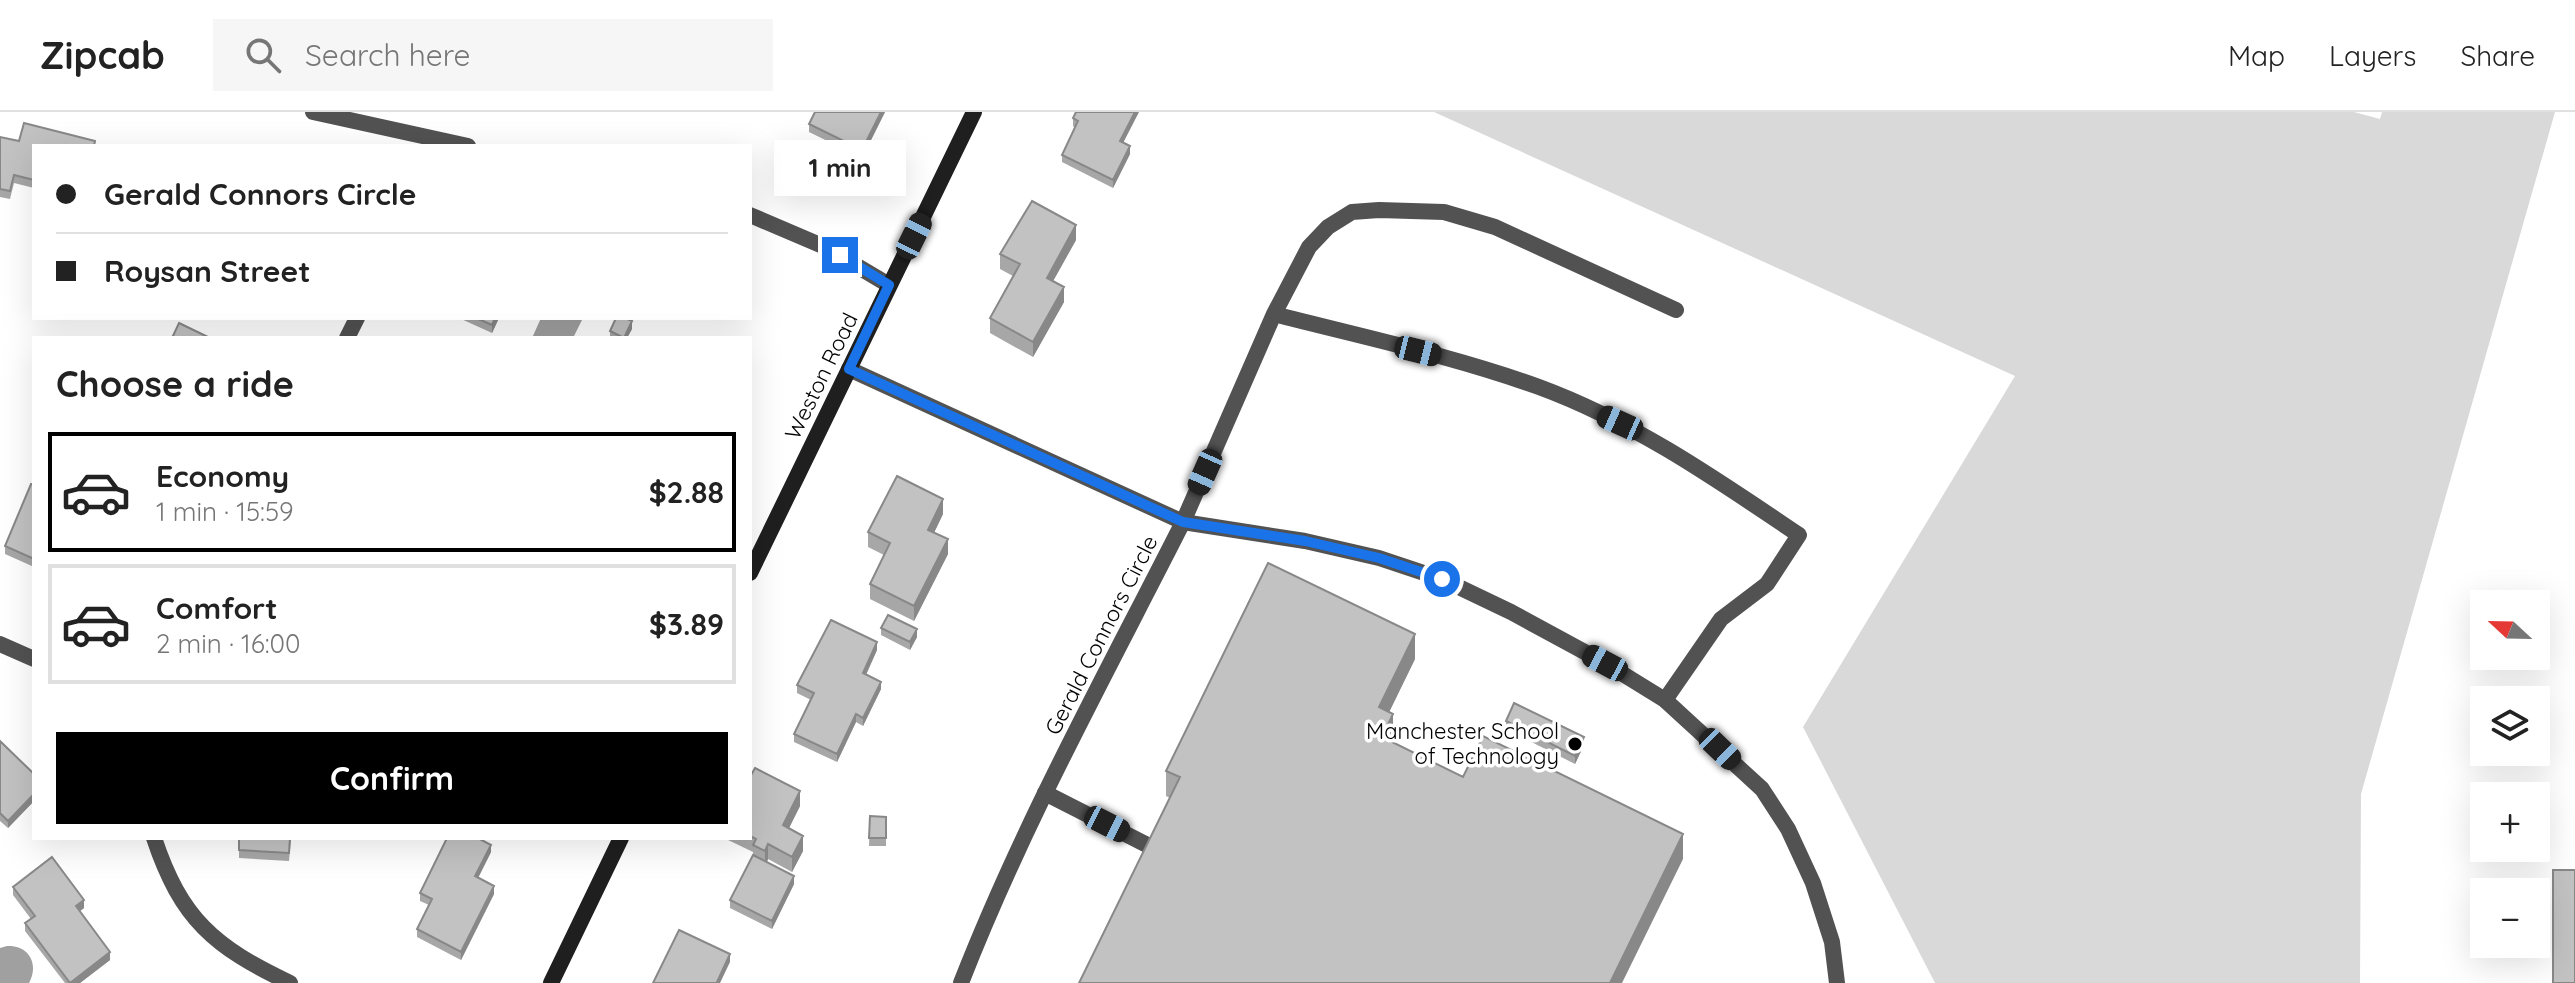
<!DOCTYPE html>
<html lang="en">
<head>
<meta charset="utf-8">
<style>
  body { margin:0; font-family:Quicksand,sans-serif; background:#f6f6f6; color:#222; height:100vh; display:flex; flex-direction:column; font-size:30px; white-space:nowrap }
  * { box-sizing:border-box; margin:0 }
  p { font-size:26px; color:#767676 }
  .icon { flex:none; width:44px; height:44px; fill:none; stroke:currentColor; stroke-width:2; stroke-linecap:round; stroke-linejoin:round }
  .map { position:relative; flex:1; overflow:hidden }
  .panel { position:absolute; left:32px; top:224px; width:720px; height:504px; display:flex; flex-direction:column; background:#fff; border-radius:0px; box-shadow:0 8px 32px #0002 }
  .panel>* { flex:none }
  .guide { position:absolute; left:32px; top:32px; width:720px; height:176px; border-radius:0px; box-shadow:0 8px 32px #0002; display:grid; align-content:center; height:176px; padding:0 24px; background:#fff }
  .needle { width:52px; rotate:292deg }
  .fabs { position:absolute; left:2470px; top:478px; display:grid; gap:16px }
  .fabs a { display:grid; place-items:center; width:80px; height:80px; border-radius:0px; background:#fff; box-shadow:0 8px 32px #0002; font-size:40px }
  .end { position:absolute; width:36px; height:36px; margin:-18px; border:10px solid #1a73e8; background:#fff; box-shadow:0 0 0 4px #fff }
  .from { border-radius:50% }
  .bubble { position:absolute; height:56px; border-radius:0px; background:#fff; box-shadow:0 8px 32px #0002; font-size:26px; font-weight:700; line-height:56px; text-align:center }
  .car { position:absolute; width:24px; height:48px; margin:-24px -12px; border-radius:10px; box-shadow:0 0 6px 2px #0007; background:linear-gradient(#222 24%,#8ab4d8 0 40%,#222 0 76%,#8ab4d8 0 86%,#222 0) }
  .guide b { display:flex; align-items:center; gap:28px; height:76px; font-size:30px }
  .guide b+b { border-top:2px solid #e0e0e0 }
  .guide i { width:20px; height:20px; background:#222 }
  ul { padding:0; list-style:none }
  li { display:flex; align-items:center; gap:24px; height:120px; margin:0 16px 12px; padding:0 8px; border:4px solid #e0e0e0; border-radius:0px }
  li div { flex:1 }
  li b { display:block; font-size:30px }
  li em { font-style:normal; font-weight:700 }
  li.selected { border-color:#000 }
  li>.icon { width:72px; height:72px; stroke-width:1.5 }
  h2 { padding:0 24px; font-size:36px; line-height:96px }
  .button { display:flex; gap:16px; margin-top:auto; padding:16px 24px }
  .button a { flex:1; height:92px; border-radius:0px; background:#000; color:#fff; font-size:32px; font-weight:700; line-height:92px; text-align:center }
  header { display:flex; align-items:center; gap:48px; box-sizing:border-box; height:112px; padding:0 40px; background:#fff; border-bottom:2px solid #e0e0e0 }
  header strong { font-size:38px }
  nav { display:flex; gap:44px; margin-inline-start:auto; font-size:28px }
  .search { width:560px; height:72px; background:#f6f6f6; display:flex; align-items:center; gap:20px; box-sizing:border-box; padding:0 28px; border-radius:0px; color:#767676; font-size:30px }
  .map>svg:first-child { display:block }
</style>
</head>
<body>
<header>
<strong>Zipcab</strong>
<div class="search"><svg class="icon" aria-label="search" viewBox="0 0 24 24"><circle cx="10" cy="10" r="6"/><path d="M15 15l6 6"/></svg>Search here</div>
<nav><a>Map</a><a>Layers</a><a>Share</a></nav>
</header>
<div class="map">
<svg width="2575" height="871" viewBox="0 0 2575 871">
  <rect width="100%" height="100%" fill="#fff"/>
  <path fill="#d9d9d9" d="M1434 0H2354L2380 7 2382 0H2555L2361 682 2360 871H1935L1803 615 2015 264Z"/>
  <path fill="#a0a0a0" d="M541 206H583L573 226H532Z
    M7 834C30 833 39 853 29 871H0V836Z"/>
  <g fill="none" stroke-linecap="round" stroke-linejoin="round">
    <path stroke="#525252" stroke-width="16" d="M1274 202C1363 225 1453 244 1539 275 1634 310 1716 367 1799 423L1767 472 1721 507 1665 588
      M849 257 1183 410 1274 202 1309 135 1328 115 1352 100 1379 98 1444 100 1495 115 1676 198
      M1045 681 1157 738"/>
    <path stroke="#525252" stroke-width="16" d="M313 0 468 34
      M750 103 825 135 889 173
      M347 226 357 206
      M0 532 34 547
      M154 726C181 807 214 835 290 871
      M961 871C1023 712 1106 562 1183 410L1305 429 1379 446 1442 467 1511 500 1605 551 1665 588 1762 677 1788 717 1813 771 1832 830 1837 871"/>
    <path stroke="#1f1f1f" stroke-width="16" d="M750 461 974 0
      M551 871 621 726"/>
  </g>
  <path fill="#a7a7a7" d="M815 0H885L862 46 809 20V12Z
    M1073 6 1123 31 1130 42 1113 76 1062 50V43L1075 16 1073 14Z
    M0 25 19 29 95 34H34V76L14 71 10 87 0 85Z
    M1076 128 1053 169 1064 190 1033 245 990 221V206L1013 164 1000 157V142Z
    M459 206H499L492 221Z
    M632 217 627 226H610V219Z
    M34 373V455L5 442V434Z
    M943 402 934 421 948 442 914 509 870 487V472L884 443 868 435V420Z
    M881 516 917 525 910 538 881 523Z
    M877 538 866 563 881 577 863 614 856 610 837 650 794 630V622L811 588 797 581V573Z
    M1415 547 1389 600 1393 627 1391 630 1463 665 1683 747 1170 686 1166 684V659Z
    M1506 609 1584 633 1575 652 1506 617Z
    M0 629 34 662V689L8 716 0 709Z
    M750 665 800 694 789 716 803 739 792 760 768 747 767 750 794 772 772 817 730 796V788L753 743V740L726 727 750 726Z
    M870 704 886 705V734H869Z
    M239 726H291L289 749 239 746Z
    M491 740 478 766 494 782 461 848 417 825V817L429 793 420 789V781Z
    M13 775 84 796 80 799 110 848 80 871H65L25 819V811L31 807 13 783Z"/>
  <path fill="#888" d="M881 0H885L862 46V38Z
    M1135 0H1139L1120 37V29Z
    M1130 34V42L1113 76V68Z
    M1076 113V128L1047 180V166Z
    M1064 175V190L1033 245V230Z
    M495 206H499L492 221V213Z
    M632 209V217L627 226H624Z
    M943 387V402L928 433V418Z
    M948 427V442L914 509V494Z
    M917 517V525L910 538V530Z
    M1415 522V547L1379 621V595Z
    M877 530V538L863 569V561Z
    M881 570V577L863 614V606Z
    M856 602V610L837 650V642Z
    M1393 602V627L1382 651V625Z
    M1584 625V633L1575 652V644Z
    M800 679V694L783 728V713Z
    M34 682V689L8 716V709Z
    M1683 722V747L1622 871H1610Z
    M803 724V739L792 760V745Z
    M768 732V747L765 754V739Z
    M491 733V740L475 772V764Z
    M794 764V772L772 817V809Z
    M494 774V782L461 848V840Z
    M84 788V796L76 802V794Z
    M110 840V848L80 871H70Z
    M730 842V850L720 871H717Z"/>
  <path fill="#c2c2c2" stroke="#888" stroke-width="2" d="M815 0H881L862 38 809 12Z
    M1076 0H1135L1120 29 1130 34 1113 68 1062 43 1078 9 1073 6Z
    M24 11 95 29 94 34H34V68L14 63 10 79 0 77V25L19 29Z
    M1032 89 1076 113 1047 166 1064 175 1033 230 990 206 1020 152 1000 142Z
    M476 206H495L492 213Z
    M616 206H625L632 209 624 226 610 219Z
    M179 211 210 226H172Z
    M897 364 943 387 928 418 948 427 914 494 870 472 890 431 868 420Z
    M31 372 34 373V447L5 434Z
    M1268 451 1415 522 1379 595 1393 602 1382 625 1463 665 1483 624 1683 722 1610 871H1079L1180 665 1166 659Z
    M888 503 917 517 910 530 881 516Z
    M831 508 877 530 863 561 881 570 863 606 856 602 837 642 794 622 814 581 797 573Z
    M1514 591 1584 625 1575 644 1506 609Z
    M0 629 34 662V682L8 709 0 701Z
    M755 656 800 679 783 713 803 724 792 745 768 732 765 739 753 733 756 727 750 724V665Z
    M870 704 886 705V726H869Z
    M239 726H290L289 741 239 738Z
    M447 726H478L491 733 475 764 494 774 461 840 417 817 432 787 420 781Z
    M753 743 794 764 772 809 730 788Z
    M52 745 84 788 76 794 110 840 70 871 25 811 35 804 13 775Z
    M2553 758H2575V871H2553Z
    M679 818 730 842 717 870 719 871H653Z"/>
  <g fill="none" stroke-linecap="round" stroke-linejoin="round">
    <path stroke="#1a73e8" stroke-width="10" d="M840 143 889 173 849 257 1183 410 1305 429 1379 446 1442 467"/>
  </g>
  <circle fill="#000" stroke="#fff" stroke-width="3" cx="1575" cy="632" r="8"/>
  <g text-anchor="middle" stroke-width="7" stroke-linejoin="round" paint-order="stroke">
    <g font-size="22" fill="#000" stroke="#fff">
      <text transform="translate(821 264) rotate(-64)" y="8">Weston Road</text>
      <text transform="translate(1101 523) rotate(-63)" y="8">Gerald Connors Circle</text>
    </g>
    <g font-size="22" fill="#000" stroke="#fff" text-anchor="end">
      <text x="1559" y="627">Manchester School<tspan x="1559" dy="25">of Technology</tspan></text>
    </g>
  </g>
</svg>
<div class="fabs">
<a><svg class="needle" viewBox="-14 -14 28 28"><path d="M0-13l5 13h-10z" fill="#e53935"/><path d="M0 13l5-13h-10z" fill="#767676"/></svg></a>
<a><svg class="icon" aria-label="layers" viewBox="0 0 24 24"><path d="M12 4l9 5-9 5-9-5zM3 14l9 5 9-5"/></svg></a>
<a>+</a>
<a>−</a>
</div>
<i class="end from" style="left:1442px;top:467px"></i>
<i class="end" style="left:840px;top:143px"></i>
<div class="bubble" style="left:774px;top:28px;width:132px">1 min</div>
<i class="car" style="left:914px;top:124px;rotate:26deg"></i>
<i class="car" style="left:1418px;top:239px;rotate:104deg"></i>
<i class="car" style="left:1620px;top:311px;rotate:294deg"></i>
<i class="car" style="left:1205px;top:360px;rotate:204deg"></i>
<i class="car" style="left:1605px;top:551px;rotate:298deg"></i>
<i class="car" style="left:1720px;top:637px;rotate:134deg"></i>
<i class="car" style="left:1107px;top:712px;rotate:117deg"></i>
<div class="guide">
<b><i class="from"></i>Gerald Connors Circle</b>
<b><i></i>Roysan Street</b>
</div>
<section class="panel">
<h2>Choose a ride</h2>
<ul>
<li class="selected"><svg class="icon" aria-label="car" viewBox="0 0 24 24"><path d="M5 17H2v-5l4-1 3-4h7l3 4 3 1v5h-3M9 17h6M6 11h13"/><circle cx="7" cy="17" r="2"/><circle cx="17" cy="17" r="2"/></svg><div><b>Economy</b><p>1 min · 15:59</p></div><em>$2.88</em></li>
<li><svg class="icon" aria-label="car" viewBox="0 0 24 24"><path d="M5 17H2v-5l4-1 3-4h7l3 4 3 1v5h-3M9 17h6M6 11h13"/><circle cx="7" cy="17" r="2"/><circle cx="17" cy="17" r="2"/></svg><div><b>Comfort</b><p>2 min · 16:00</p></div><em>$3.89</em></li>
</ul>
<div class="button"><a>Confirm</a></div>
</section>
</div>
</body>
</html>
